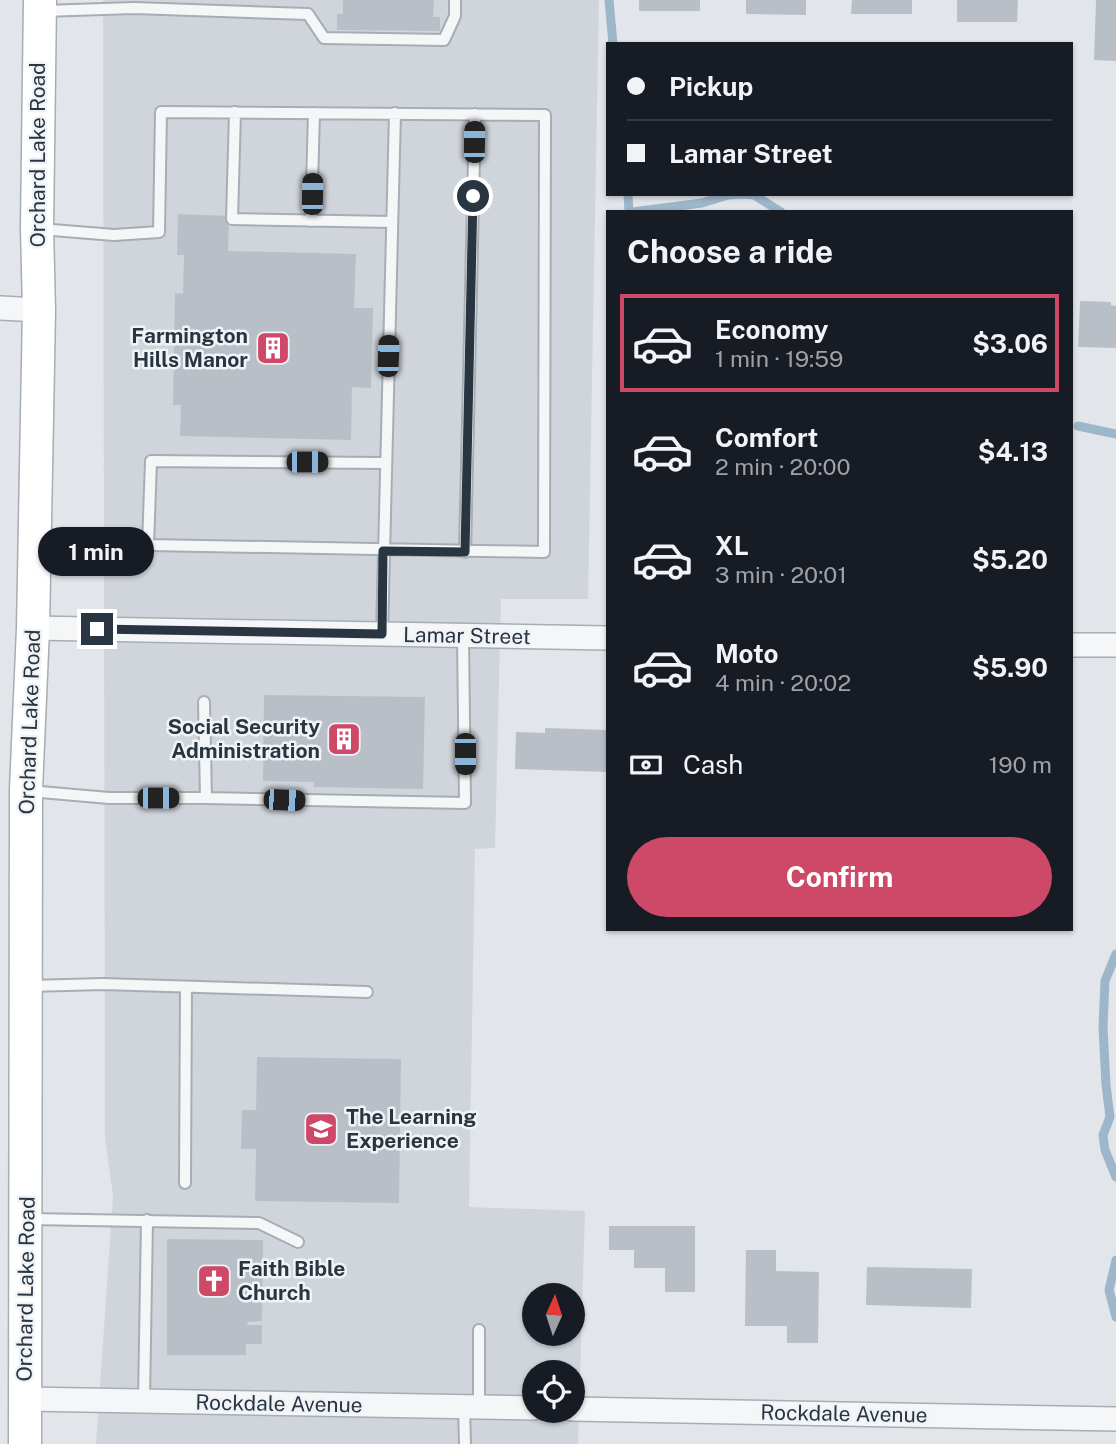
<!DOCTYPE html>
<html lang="en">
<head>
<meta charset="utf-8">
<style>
  body { margin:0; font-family:"Public Sans",sans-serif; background:#20242c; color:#f1f3f6; height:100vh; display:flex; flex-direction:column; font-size:26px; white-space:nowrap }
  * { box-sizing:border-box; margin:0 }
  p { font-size:23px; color:#9ea1a6 }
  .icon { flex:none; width:38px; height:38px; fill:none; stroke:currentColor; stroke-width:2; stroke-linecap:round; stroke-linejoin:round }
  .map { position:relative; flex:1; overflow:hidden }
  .side { position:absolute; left:606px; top:210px; width:467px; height:721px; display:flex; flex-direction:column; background:#171b24; border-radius:0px; box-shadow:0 2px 5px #0004 }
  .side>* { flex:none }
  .banner { position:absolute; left:606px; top:42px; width:467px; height:154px; border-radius:0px; box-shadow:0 2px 5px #0004; display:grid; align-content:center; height:154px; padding:0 21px; background:#171b24 }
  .needle { width:46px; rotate:3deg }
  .tools { position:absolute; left:522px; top:1283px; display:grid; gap:14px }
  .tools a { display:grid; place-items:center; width:63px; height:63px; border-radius:50%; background:#171b24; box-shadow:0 2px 5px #0004; font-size:35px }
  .end { position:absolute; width:32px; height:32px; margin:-16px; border:9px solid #2a3542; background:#fff; box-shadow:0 0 0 4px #fff }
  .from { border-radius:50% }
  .bubble { position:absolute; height:49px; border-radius:24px; background:#171b24; box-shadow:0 2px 5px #0004; font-size:23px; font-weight:700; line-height:49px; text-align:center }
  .car { position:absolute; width:21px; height:42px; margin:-21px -10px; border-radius:9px; box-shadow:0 0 5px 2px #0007; background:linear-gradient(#222 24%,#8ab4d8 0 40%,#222 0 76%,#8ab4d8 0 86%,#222 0) }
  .banner b { display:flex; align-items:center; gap:24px; height:66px; font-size:26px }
  .banner b+b { border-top:2px solid #363941 }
  .banner i { width:18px; height:18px; background:#f1f3f6 }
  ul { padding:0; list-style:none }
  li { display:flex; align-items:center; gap:21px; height:98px; margin:0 14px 10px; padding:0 7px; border:4px solid transparent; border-radius:0px }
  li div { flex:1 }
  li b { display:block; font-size:26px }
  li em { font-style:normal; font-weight:700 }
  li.current { border-color:#ce4867 }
  li>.icon { width:63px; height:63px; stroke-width:1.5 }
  h2 { padding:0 21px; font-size:32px; line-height:84px }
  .pay { display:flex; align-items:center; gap:18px; height:77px; padding:0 21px; font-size:26px }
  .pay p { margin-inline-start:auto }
  .button { display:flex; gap:14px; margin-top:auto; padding:14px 21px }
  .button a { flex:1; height:80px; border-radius:42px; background:#ce4867; color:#fff; font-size:28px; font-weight:700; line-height:80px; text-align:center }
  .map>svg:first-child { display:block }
</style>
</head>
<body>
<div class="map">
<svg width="1116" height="1444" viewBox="0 0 1116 1444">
  <rect width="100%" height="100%" fill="#e2e6ea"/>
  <path fill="#d0d5dc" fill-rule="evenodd" d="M103 0H599L588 599H501L495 848 475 849 469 1207 585 1211 578 1444H96L113 1196 105 1138ZM534 1295H572V1334H534ZM534 1372H572V1410H534Z"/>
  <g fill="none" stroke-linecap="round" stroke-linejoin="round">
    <path stroke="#9db6ca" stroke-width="9" d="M609 0 613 44
      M628 194 629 212
      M743 194 754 195 781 212
      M632 212 702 203 728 195 743 194
      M1078 426 1116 434
      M1116 954 1105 981 1103 1027 1106 1085 1110 1117 1103 1135 1105 1150 1116 1177
      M1116 1260 1109 1290 1116 1317"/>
  </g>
  <path fill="#b9bfc7" d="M343 0H434L433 17H440V31L337 30V14H343Z
    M639 0H700V11H639Z
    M746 0H806V15L746 14Z
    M852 0H912V14H851Z
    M957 0H1018L1017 22H957Z
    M1096 0H1116V61L1094 60Z
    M178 214 229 216 228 251 356 254 354 308H373L371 388 352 387 351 440 180 436 181 405H173L175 293 183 294 184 255H177Z
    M1080 301 1111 302V305L1116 306V348L1078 347Z
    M264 695 425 697 423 789 314 787V782L263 781Z
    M545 728 607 730V772L515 769 516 732 545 733Z
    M257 1057 401 1059 399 1203 255 1201 256 1149H241L242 1110H256Z
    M609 1226H695V1292H665V1268H634V1250H609Z
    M167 1239 263 1240 262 1321 248 1322 247 1325H262V1344H246V1355H167Z
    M746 1250H776V1271L819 1272 818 1343H787V1326H745Z
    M867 1267 972 1269 971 1308 866 1305Z"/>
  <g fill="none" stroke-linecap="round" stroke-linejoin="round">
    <g stroke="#a7adb4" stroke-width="14">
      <path id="service" d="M43 11 134 8 308 14 324 38 444 40 455 16V0
        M235 112 232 219 392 222
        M311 221 314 113
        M40 229 114 235 159 232 161 112 545 115 544 552 148 545 151 461 384 463
        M465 552 475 114
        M382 634 395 113
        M29 791 109 798H206L204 702
        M206 798 465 803 463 636
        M29 986 103 984 367 992
        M185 1183 186 987
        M30 1219 259 1223 298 1242
        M144 1401 147 1220
        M464 1407 465 1444
        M479 1407V1330"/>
    </g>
    <g stroke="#a7adb4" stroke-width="26">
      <path id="minor" d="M0 308 39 310
        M33 628 607 638
        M1071 645H1116
        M25 1399 534 1408
        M572 1409 1116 1419"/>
    </g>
    <g stroke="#a7adb4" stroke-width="35">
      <path id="secondary" d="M25 1444 26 790 33 628 39 310 37 228 40 0"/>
    </g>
    <use href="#service" stroke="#f4f6f8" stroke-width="10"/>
    <use href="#minor" stroke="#f4f6f8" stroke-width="23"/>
    <use href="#secondary" stroke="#fff" stroke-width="32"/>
  </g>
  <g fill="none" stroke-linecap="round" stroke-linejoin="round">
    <path stroke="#2a3542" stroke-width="9" d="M97 629 382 634 383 551 465 552 473 196"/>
  </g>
  <defs>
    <g id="building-square" transform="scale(1.75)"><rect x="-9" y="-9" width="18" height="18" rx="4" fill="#ce4867" stroke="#f1f4f7"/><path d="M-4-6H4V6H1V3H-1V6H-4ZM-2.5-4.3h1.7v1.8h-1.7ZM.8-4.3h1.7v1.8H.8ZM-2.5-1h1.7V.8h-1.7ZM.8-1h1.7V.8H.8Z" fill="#fff"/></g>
    <g id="school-square" transform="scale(1.75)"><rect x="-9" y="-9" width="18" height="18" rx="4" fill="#ce4867" stroke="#f1f4f7"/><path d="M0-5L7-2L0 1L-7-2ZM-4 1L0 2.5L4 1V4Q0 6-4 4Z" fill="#fff"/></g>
    <g id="church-square" transform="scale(1.75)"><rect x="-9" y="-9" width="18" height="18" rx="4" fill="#ce4867" stroke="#f1f4f7"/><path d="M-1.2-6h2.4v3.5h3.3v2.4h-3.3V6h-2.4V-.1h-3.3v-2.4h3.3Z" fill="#fff"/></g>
  </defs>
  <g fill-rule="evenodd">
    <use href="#building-square" x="273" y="348"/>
    <use href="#building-square" x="344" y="739"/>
    <use href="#school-square" x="321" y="1129"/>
    <use href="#church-square" x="214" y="1281"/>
  </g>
  <g text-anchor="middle" stroke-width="5" stroke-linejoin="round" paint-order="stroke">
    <g font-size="21" fill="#2a3542" stroke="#f1f4f7">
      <text transform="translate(38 155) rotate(-90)" y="7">Orchard Lake Road</text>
      <text transform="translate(467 636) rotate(1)" y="7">Lamar Street</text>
      <text transform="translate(30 722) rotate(-88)" y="7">Orchard Lake Road</text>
      <text transform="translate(26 1289) rotate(-89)" y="7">Orchard Lake Road</text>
      <text transform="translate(279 1404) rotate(1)" y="7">Rockdale Avenue</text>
      <text transform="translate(844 1414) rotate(1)" y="7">Rockdale Avenue</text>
    </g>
    <g font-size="21" font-weight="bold" fill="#2a3542" stroke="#f1f4f7" text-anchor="end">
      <text x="248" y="343">Farmington<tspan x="248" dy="24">Hills Manor</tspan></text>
      <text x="320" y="734">Social Security<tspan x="320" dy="24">Administration</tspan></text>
      <text x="346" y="1124" text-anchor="start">The Learning<tspan x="346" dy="24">Experience</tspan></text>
      <text x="238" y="1276" text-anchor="start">Faith Bible<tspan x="238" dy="24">Church</tspan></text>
    </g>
  </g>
</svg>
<div class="tools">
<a><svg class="needle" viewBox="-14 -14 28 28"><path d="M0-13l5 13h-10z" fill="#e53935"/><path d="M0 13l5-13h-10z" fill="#9ea1a6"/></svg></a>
<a><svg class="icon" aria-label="locate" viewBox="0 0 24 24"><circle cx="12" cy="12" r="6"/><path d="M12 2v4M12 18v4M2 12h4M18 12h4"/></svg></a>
</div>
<i class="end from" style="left:473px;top:196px"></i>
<i class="end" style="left:97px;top:629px"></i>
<div class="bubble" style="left:38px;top:527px;width:116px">1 min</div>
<i class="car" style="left:474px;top:142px;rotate:1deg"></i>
<i class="car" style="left:312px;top:194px;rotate:1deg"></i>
<i class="car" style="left:388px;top:356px;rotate:2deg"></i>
<i class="car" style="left:307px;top:462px;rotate:90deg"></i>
<i class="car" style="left:465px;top:754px;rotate:180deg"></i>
<i class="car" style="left:158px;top:798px;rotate:90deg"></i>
<i class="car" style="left:284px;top:800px;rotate:92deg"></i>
<div class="banner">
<b><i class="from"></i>Pickup</b>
<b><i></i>Lamar Street</b>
</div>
<section class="side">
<h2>Choose a ride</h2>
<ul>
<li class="current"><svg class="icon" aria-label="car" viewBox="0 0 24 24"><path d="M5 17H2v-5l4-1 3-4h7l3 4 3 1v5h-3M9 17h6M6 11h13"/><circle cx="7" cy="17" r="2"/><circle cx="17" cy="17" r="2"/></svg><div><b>Economy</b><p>1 min · 19:59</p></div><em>$3.06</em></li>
<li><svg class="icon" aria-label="car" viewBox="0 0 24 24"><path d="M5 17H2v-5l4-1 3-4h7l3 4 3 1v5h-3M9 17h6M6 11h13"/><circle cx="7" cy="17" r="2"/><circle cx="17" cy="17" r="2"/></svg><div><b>Comfort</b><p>2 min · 20:00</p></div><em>$4.13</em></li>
<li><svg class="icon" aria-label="car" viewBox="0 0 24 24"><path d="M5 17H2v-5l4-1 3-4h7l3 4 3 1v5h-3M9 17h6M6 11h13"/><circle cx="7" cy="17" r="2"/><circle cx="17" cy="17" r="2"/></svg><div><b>XL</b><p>3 min · 20:01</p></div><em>$5.20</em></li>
<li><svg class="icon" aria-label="car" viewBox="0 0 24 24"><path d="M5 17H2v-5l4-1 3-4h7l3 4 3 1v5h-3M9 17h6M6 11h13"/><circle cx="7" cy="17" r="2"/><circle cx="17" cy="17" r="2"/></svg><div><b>Moto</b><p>4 min · 20:02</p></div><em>$5.90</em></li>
</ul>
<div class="pay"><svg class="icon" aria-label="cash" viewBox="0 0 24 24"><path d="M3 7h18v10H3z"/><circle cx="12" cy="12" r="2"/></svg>Cash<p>190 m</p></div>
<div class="button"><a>Confirm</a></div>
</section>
</div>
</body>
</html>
